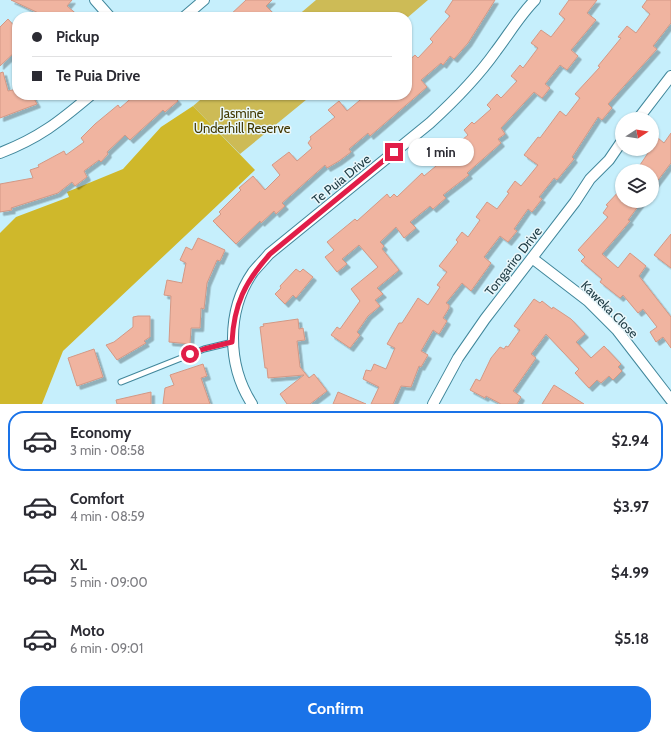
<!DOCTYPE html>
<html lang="en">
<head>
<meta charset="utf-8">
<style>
  body { margin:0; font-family:Cabin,sans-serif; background:#f2f2f3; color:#2b2b33; height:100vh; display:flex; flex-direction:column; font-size:15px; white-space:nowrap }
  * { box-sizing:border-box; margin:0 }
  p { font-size:13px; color:#7c7c81 }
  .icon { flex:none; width:22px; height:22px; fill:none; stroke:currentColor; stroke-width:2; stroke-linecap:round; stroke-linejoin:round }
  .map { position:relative; height:404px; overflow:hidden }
  .panel { display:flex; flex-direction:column; background:#fff; flex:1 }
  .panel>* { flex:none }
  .top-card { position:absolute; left:12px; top:12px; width:400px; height:88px; border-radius:16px; box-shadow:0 1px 3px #0004; display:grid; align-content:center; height:88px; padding:0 20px; background:#fff }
  .needle { width:26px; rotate:78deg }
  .fabs { position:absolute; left:615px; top:112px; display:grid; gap:8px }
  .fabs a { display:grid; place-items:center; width:44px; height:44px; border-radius:50%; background:#fff; box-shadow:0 1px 3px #0004; font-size:20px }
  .end { position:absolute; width:18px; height:18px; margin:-9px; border:5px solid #e11d48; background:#fff; box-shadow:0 0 0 2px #fff }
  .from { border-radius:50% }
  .bubble { position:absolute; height:28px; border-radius:14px; background:#fff; box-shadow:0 1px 3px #0004; font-size:13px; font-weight:700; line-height:28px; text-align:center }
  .top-card b { display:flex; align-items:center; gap:14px; height:38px; font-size:15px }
  .top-card b+b { border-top:1px solid #e1e1e2 }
  .top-card i { width:10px; height:10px; background:#2b2b33 }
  ul { padding:7px 0 0; list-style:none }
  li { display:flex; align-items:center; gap:12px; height:60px; margin:0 8px 6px; padding:0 12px; border:2px solid transparent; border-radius:16px }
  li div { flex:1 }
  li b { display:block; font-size:15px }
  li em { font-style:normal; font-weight:700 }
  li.current { border-color:#1a73e8 }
  li>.icon { width:36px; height:36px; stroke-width:1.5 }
  .action { display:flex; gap:8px; margin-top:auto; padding:8px 20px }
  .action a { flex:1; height:46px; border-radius:16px; background:#1a73e8; color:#fff; font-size:16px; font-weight:700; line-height:46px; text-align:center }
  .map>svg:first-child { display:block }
</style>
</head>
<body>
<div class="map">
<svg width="671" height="404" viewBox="0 0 671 404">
  <defs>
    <filter id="shadow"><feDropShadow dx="3.5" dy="3.5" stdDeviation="0" flood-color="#0004"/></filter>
  </defs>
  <rect width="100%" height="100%" fill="#c6effc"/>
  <path fill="#cdbb56" d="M316 0H428L407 18V17H296Z
    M206 95H312L240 154 193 106Z"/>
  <path fill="#cfb82b" d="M193 106 255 170 63 351 42 404H0V233L16 217 69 197 67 192 123 169 161 127Z"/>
  <path fill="#f0b4a0" stroke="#d39885" filter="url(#shadow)" d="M11 0H72L67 6 80 17H47Z
    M246 0H272L266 6 277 17H228Z
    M453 0H495L468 43 454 59 450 56 443 65 441 63 421 80 427 87 370 136 368 133 349 149 351 152 339 161 327 168 325 165 282 203 285 206 276 214 274 211 261 223 260 221 236 244 213 221 221 214 219 212 241 190 239 188 253 176 265 190 280 175 272 165 289 152 297 161 312 148 308 143 311 139 310 137 335 117 328 110 339 101 347 111 366 95H407V62L415 55 418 58 433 42 430 39 450 16 445 12Z
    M569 0H597L587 13 596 20 571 50 578 56 567 70 560 65 545 84 550 88 542 98 534 92 501 128 505 134 498 139 501 143 467 173 469 175 443 195 446 198 433 209 430 206 410 222 416 228 404 238 396 227 380 242 384 246 382 249 399 270 377 288 383 294 375 300 380 306 368 316 357 332 360 335 350 348 331 335 337 327 340 329 360 301 351 289 378 267 359 245 342 259 347 264 337 272 325 257 334 250 327 242 355 219 357 221 387 194 390 198 394 194 397 197 422 173 424 176 442 161 436 154 448 145 451 149 468 135 464 130 472 122 474 124 491 109 487 105 497 94 501 98 517 81 511 76 520 65 523 68 538 48 531 43 541 30 551 37 565 19 559 14Z
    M647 0H671V23L653 46 657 49 608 104 612 108 602 120 598 117 572 157 574 159 557 180 554 178 539 197 542 199 532 212 528 209 514 229 517 231 508 242 500 236 484 257 491 263 471 291 462 283 446 303 449 305V308L443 318 447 321 439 334 433 330 421 351 428 355 421 367 419 366 411 387 401 386 393 404H371L379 387 363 379 366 370 371 371 374 364 386 369 395 348 387 344 399 323H402L418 298 428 305 440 287 437 285 447 272 439 266 458 242 456 240 462 232 468 237 480 220 476 217 487 202 497 209 509 193 507 192 515 181 521 186 538 165 524 155 538 137 540 138 560 111 566 116 580 98 575 94 600 67 598 66 621 38 618 37 627 26 636 33 650 14 642 7Z
    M8 19 17 29V50L0 66V27Z
    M3 72 8 91 17 89V95H32L37 104 0 118V73Z
    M135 95H173L178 101 165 112 163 110 130 140 125 135 107 152 108 154 101 162 99 160 84 171 87 177 75 186 72 182 58 193 11 208 12 210 0 212V184L33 178 30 170 39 167 38 165 64 151 66 155 84 142 81 138 95 124 118 105 120 108Z
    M671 133V163L652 188V171H636L658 138 664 143Z
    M622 188V201H642L628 220 630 221 602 254 618 268 630 253 646 266 639 276 671 317V348L663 337 656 342 650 332 657 327 643 309 638 313 623 295 620 298 600 282 602 279 581 261 585 257 578 250 608 217 603 213 608 206 606 205Z
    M671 234V268L654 255Z
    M198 238 225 250 220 261 217 260 207 283 204 309 201 308 200 328H191L190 344 169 342 171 296 164 295 167 280 182 283 186 263 180 260 186 247 192 250Z
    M296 269 300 272 303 269 313 277 296 298 293 295 285 304 275 294 281 288 280 286Z
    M534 299 540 303 542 301 552 309 553 307 571 319 585 334 576 342 591 358 604 346 621 364 618 367 622 371 613 380 609 376 601 383 597 380 589 388 575 373 579 369 546 334 531 354 536 358 513 391 521 397 517 404H501L486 396 485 398 470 390 476 379 480 381 491 358 500 347 504 349 506 346 508 347 520 330 514 326Z
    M138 316H150V337L144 341 146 343 117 360 106 345 114 342 133 327V317Z
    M298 319 299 329 303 328 305 340 297 341 300 367 309 378 314 374 327 391 310 404H287L280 394 304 375 268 378 267 368H265L260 327 264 326 263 324Z
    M94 349 103 377 77 386 68 358Z
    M203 364 207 376 201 378 210 404H163L165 388 174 385 170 375Z
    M554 385 584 404H542Z
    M151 392V404H117L116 400Z
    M338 392 366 404H333Z"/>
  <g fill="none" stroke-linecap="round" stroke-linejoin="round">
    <g stroke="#41879b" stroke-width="7">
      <path id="lane" d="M121 382 204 349 233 342"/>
    </g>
    <g stroke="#41879b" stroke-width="12">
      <path id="street" d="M95 0 110 17
        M184 17 204 0
        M638 119 671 76
        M0 153C39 138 59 122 91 95
        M532 258 588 301 617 330 671 400
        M252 404C227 365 226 311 253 272 258 266 264 260 269 254L430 123C454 101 477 78 496 51 509 34 520 15 535 0
        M433 404 458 358 485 319 575 202 590 179 609 160 622 141"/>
    </g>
    <use href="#lane" stroke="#fff" stroke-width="5"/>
    <use href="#street" stroke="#fff" stroke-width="10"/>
  </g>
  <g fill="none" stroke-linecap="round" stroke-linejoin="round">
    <path stroke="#e11d48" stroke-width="5" d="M190 354 204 349 232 342C234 304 245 282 270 254L394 152"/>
  </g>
  <g text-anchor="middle" stroke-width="3" stroke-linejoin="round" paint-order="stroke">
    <g font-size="13" fill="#423800" stroke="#e9f7fb">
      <text x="242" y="118">Jasmine<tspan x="242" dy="15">Underhill Reserve</tspan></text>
    </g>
    <g font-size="13" fill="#1d3a43" stroke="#e9f7fb">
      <text transform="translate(341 179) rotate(-39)" y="5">Te Puia Drive</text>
      <text transform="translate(513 261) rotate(-52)" y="5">Tongariro Drive</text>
      <text transform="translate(610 309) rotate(45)" y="5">Kaweka Close</text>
    </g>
  </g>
</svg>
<div class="fabs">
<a><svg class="needle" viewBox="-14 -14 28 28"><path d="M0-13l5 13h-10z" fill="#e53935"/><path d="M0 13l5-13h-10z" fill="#7c7c81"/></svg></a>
<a><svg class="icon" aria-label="layers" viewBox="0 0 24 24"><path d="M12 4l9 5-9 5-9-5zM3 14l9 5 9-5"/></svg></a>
</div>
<i class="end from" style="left:190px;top:354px"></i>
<i class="end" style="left:394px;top:152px"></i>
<div class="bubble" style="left:408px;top:138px;width:66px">1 min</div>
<div class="top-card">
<b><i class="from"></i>Pickup</b>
<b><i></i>Te Puia Drive</b>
</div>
</div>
<section class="panel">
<ul>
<li class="current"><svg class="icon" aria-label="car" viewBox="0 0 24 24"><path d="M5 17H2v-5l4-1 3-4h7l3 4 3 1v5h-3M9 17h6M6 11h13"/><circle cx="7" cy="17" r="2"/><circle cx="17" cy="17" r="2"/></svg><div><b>Economy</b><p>3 min · 08:58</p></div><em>$2.94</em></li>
<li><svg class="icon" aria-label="car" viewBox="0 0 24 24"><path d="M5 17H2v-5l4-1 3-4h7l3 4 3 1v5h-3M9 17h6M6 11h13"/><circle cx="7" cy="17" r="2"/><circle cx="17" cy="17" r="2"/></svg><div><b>Comfort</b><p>4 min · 08:59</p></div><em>$3.97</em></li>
<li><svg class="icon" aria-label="car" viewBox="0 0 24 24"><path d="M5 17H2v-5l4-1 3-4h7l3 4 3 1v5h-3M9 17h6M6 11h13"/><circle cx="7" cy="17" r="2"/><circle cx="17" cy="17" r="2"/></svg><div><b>XL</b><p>5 min · 09:00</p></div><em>$4.99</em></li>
<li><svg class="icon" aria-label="car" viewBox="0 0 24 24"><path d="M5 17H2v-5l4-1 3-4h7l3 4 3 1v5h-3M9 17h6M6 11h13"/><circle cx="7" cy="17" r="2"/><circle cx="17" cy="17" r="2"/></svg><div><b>Moto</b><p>6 min · 09:01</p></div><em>$5.18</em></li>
</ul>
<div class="action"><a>Confirm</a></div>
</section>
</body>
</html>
